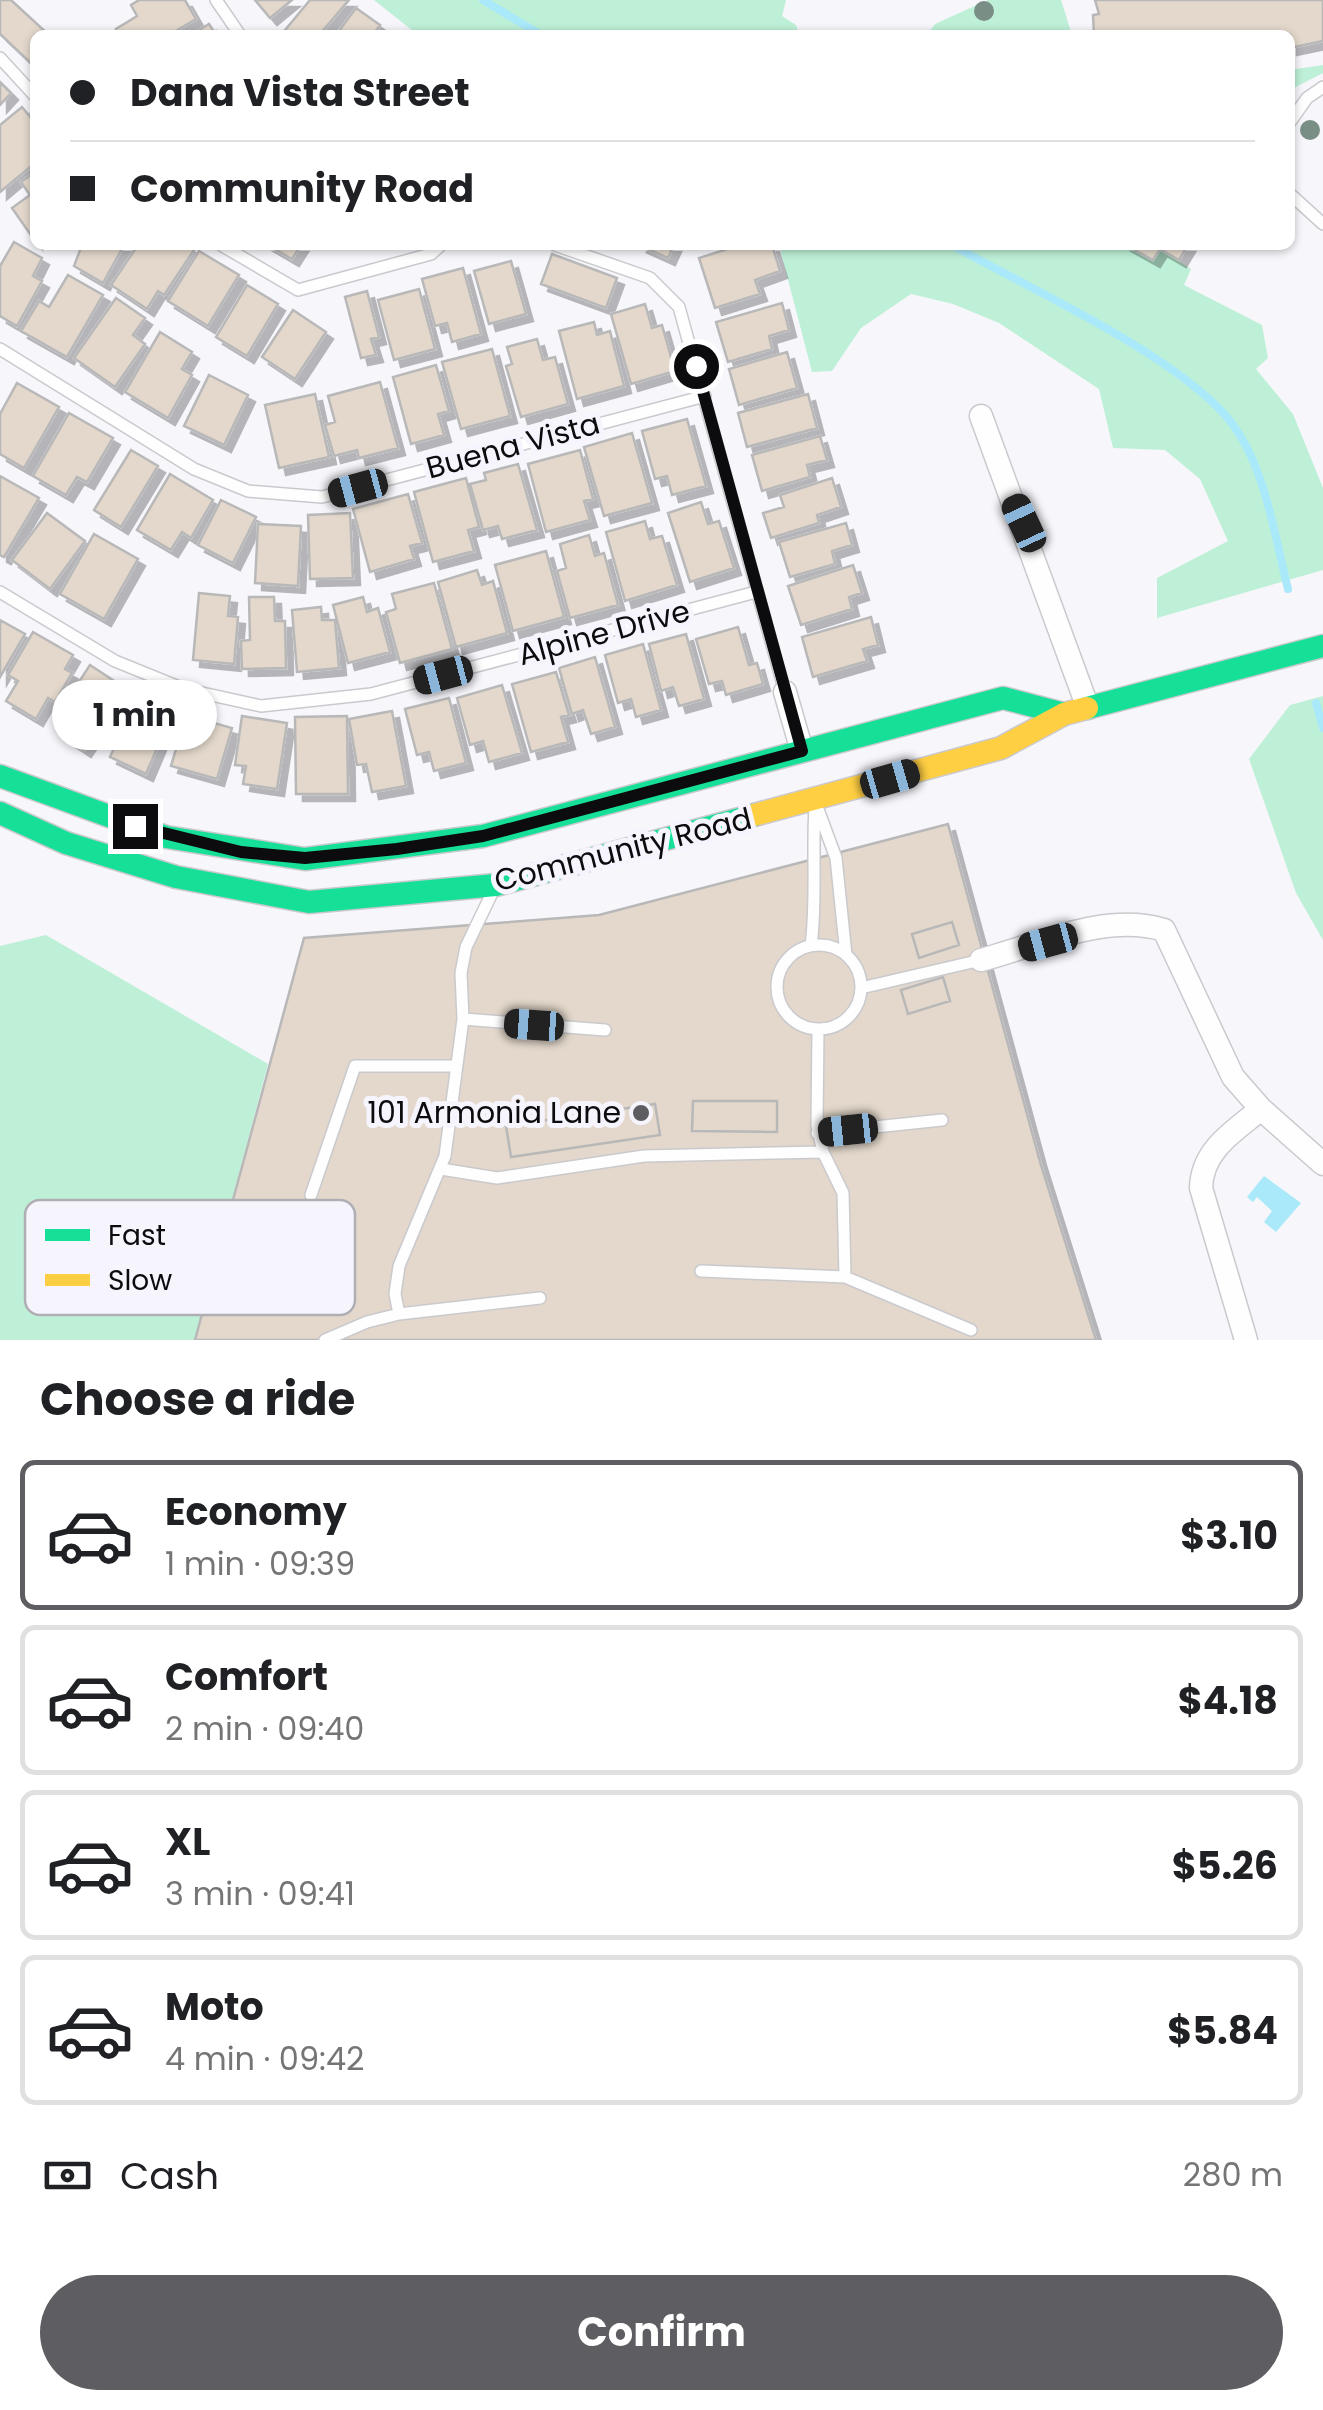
<!DOCTYPE html>
<html lang="en">
<head>
<meta charset="utf-8">
<style>
  body { margin:0; font-family:Poppins,sans-serif; background:#f2f2f2; color:#202124; height:100vh; display:flex; flex-direction:column; font-size:38px; white-space:nowrap }
  * { box-sizing:border-box; margin:0 }
  p { font-size:32px; color:#757577 }
  .icon { flex:none; width:55px; height:55px; fill:none; stroke:currentColor; stroke-width:2; stroke-linecap:round; stroke-linejoin:round }
  .map { position:relative; height:1340px; overflow:hidden }
  .details { display:flex; flex-direction:column; background:#fff; flex:1 }
  .details>* { flex:none }
  .hud { position:absolute; left:30px; top:30px; width:1265px; height:220px; border-radius:15px; box-shadow:0 2px 8px #0004; display:grid; align-content:center; height:220px; padding:0 40px; background:#fff }
  .end { position:absolute; width:45px; height:45px; margin:-22px; border:12px solid #0c0b0e; background:#fff; box-shadow:0 0 0 5px #fff }
  .from { border-radius:50% }
  .bubble { position:absolute; height:70px; border-radius:35px; background:#fff; box-shadow:0 2px 8px #0004; font-size:32px; font-weight:700; line-height:70px; text-align:center }
  .car { position:absolute; width:30px; height:60px; margin:-30px -15px; border-radius:12px; box-shadow:0 0 8px 2px #0007; background:linear-gradient(#222 24%,#8ab4d8 0 40%,#222 0 76%,#8ab4d8 0 86%,#222 0) }
  .hud b { display:flex; align-items:center; gap:35px; height:95px; font-size:38px }
  .hud b+b { border-top:2px solid #e0e0e0 }
  .hud i { width:25px; height:25px; background:#202124 }
  ul { padding:0; list-style:none }
  li { display:flex; align-items:center; gap:30px; height:150px; margin:0 20px 15px; padding:0 20px; border:5px solid #e0e0e0; border-radius:15px }
  li div { flex:1 }
  li b { display:block; font-size:38px }
  li em { font-style:normal; font-weight:700 }
  li.active { border-color:#5e5d61 }
  li>.icon { width:90px; height:90px; stroke-width:1.5 }
  h2 { padding:0 40px; font-size:45px; line-height:120px }
  .pay { display:flex; align-items:center; gap:25px; height:110px; padding:0 40px; font-size:38px }
  .pay p { margin-inline-start:auto }
  .primary-button { display:flex; gap:20px; margin-top:auto; padding:20px 40px }
  .primary-button a { flex:1; height:115px; border-radius:60px; background:#5e5d61; color:#fff; font-size:40px; font-weight:700; line-height:115px; text-align:center }
  .map>svg:first-child { display:block }
</style>
</head>
<body>
<div class="map">
<svg width="1323" height="1340" viewBox="0 0 1323 1340">
  <defs>
    <filter id="shadow"><feDropShadow dx="7" dy="7" stdDeviation="0" flood-color="#0004"/></filter>
  </defs>
  <rect width="100%" height="100%" fill="#f7f6fb"/>
  <path fill="#bef0d7" d="M374 0H786L782 16 796 25 799 35H418Z
    M988 0H1061L1072 35H927L935 24Z
    M1323 65V73L1290 90V70Z
    M779 245H1126L1153 260 1160 249 1191 269 1184 285 1262 325 1268 358 1256 369 1293 414 1323 488V570L1157 618V578L1228 541 1200 479 1165 450 1113 448 1099 389 999 323 953 304 911 294 861 328 832 371 812 372Z
    M1323 696V940L1296 893 1249 759 1290 705Z
    M46 935 268 1064 195 1340H0V946Z"/>
  <path fill="#a9e9fa" d="M1264 1176 1301 1203 1276 1232 1264 1222 1272 1211 1257 1197 1253 1202 1247 1197Z"/>
  <g fill="none" stroke-linecap="round" stroke-linejoin="round">
    <path stroke="#a9e9fa" stroke-width="8" d="M483 0 541 35
      M952 245C1030 289 1168 351 1226 416 1265 461 1274 534 1288 589
      M1316 703 1323 728"/>
  </g>
  <path fill="#e3d8cb" stroke="#b9b8b9" stroke-width="2.5" filter="url(#shadow)" d="M0 0H11L49 35H35V67L0 34Z
    M139 0H185L196 19 169 35H120L116 29 137 16 131 5Z
    M255 0H292L270 18Z
    M310 0H349L319 35H281Z
    M1095 0H1323V41L1290 48V35H1094L1093 15 1099 14Z
    M356 8 380 25 373 35H336Z
    M209 24 216 35H191Z
    M0 82 11 93 0 105Z
    M22 107 35 123V163L0 192V125Z
    M35 172V241L12 208 30 195 21 182Z
    M14 242 42 258 33 276 42 281 17 326 0 316V266Z
    M82 245H124L103 283 74 266Z
    M138 245H187L194 250 164 295 158 291 147 309 111 285Z
    M268 245H301L292 259Z
    M639 245H674L668 258Z
    M740 245H772L780 271 755 280 760 294 715 308 699 258Z
    M1126 245H1188L1179 260 1160 249 1153 260Z
    M199 251 239 275 208 326 168 301Z
    M552 254 617 278 606 308 541 284Z
    M511 261 526 314 489 324 474 271Z
    M463 268 481 334 452 342 447 323 435 326 422 279Z
    M68 275 103 295 67 357 21 331 39 301 49 307Z
    M247 285 278 304 247 356 216 337Z
    M419 289 435 349 394 360 378 300Z
    M367 291 379 337 371 339 376 355 361 358 345 297Z
    M116 298 145 318 133 335 145 344 115 387 74 358Z
    M782 303 789 330 769 336 772 349 728 362 716 322Z
    M645 304 652 328 662 325 675 371 631 384 611 314Z
    M293 310 326 332 295 379 262 357Z
    M594 322 597 335 610 331 624 386 577 399 559 331Z
    M160 332 192 352 182 369 192 375 168 418 125 392Z
    M537 339 543 360 555 357 568 404 521 417 506 366 512 364 507 347Z
    M492 349 510 416 461 429 442 362Z
    M787 352 797 388 739 405 729 369Z
    M436 365 449 411 438 414 444 435 411 444 393 377Z
    M209 375 248 395 224 445 184 426Z
    M380 382 398 448 359 458 357 450 334 456 325 425 335 422 328 396Z
    M17 383 59 407 24 468 0 454V414Z
    M315 394 329 457 279 468 265 405Z
    M808 394 817 428 747 447 738 413Z
    M69 413 113 438 87 482 77 477 66 495 33 476Z
    M687 419 706 486 672 495 667 476 655 479 642 431Z
    M632 433 652 503 604 516 584 447Z
    M820 436 827 460 807 465 810 477 762 491 752 455Z
    M131 450 158 466 121 527 94 510Z
    M580 450 593 499 584 501 590 520 546 532 528 464Z
    M518 464 537 530 502 539 498 526 483 530 470 484 486 480 484 473Z
    M170 474 213 500 191 538 182 532 171 550 137 530Z
    M0 476 39 498 4 557 0 555Z
    M466 478 479 527 468 530 474 551 433 562 414 492Z
    M832 478 841 507 817 515 819 523 771 538 763 513 784 507 780 495Z
    M408 494 422 543 410 546 414 559 370 572 353 509Z
    M221 500 256 517 233 563 198 545Z
    M701 502 708 524 719 521 734 568 690 582 668 513Z
    M47 513 85 541 50 589 12 560Z
    M350 513 353 578 310 579 308 515Z
    M645 521 650 539 662 536 677 585 625 601 606 532Z
    M846 523 852 545 832 551 835 564 790 577 779 542Z
    M258 524 301 526 298 586 255 583Z
    M94 534 138 559 104 619 60 594Z
    M589 535 595 556 604 553 618 605 570 618 557 571 566 568 560 544Z
    M546 551 564 617 513 631 495 565Z
    M853 565 862 593 849 597 852 609 801 625 788 586Z
    M477 570 482 585 493 581 507 633 456 647 438 582Z
    M434 583 452 649 400 663 386 612 396 609 392 594Z
    M199 593 230 596 228 616 238 617 234 664 193 660Z
    M249 597H274L275 621H285L286 668 242 669 241 641 250 640Z
    M363 597 367 612 378 608 390 652 348 663 333 605Z
    M321 607 322 620H335L339 668 297 672 292 610Z
    M871 617 878 645 863 649 867 661 813 677 802 637Z
    M0 620 25 634 0 677Z
    M738 627 749 665 757 663 763 684 726 695 722 681 709 684 696 639Z
    M33 632 73 655 65 669 72 673 55 702 48 698 36 719 6 701 18 681 8 675Z
    M686 634 704 699 679 706 673 687 661 691 649 644Z
    M643 644 661 710 636 717 631 699 618 703 605 655Z
    M595 657 615 727 591 734 583 710 572 714 559 668Z
    M90 665 125 688 84 750 60 734 72 715 62 708Z
    M556 672 569 715 561 717 568 742 531 752 512 684Z
    M502 685 522 753 489 762 483 741 470 745 457 698Z
    M141 690 175 706 146 774 110 757Z
    M449 698 466 763 434 771 429 752 417 755 405 709Z
    M392 711 406 786 372 792 366 764 357 765 349 719Z
    M186 715 232 728 217 779 171 766Z
    M242 716 287 723 277 789 243 784 246 766 235 765Z
    M347 716 348 794H296L295 717Z
    M948 824 1040 1162 1096 1340H195L304 938 599 915Z
    M952 922 959 945 919 958 912 934Z
    M943 977 950 1001 908 1014 901 990Z
    M693 1101H777V1132L692 1131Z
    M655 1104 660 1135 511 1157 506 1126Z"/>
  <g fill="none" stroke-linecap="round" stroke-linejoin="round">
    <g stroke="#cac9cd" stroke-width="14">
      <path id="lane" d="M216 0 240 35
        M0 58 35 96
        M1290 122 1307 98 1323 87
        M1290 194 1323 224
        M221 245 298 290 431 254 441 245
        M555 245 650 278 679 307 785 692
        M0 349 194 469 248 491 322 497 705 396
        M0 592 115 661 184 689 261 706 371 694 756 592
        M816 804 836 858 846 955
        M777 987a42 42 0 1 1 84 0a42 42 0 1 1-84 0Z
        M811 946C817 899 812 854 815 806
        M861 988 981 960
        M463 1019 605 1030
        M818 1030 817 1125 823 1152
        M817 1133 942 1120
        M441 1169 497 1178 644 1156 823 1152 843 1193 845 1277
        M311 1195 355 1066H456
        M701 1271 845 1277 971 1330
        M399 1314 540 1298
        M325 1340 367 1322 399 1314 395 1294 399 1266 445 1156 463 1019 461 973 466 947 492 893"/>
    </g>
    <g stroke="#cac9cd" stroke-width="25">
      <path id="street" d="M981 416 1088 708
        M785 692 802 751
        M981 960C1038 945 1106 912 1164 930L1233 1077 1261 1109 1323 1164
        M1246 1340 1201 1188C1202 1150 1233 1132 1261 1109"/>
    </g>
    <g stroke="#cac9cd" stroke-width="25">
      <path id="fast" d="M1087 708 1323 646
        M0 776 166 837 305 859 483 836 1003 698 1064 714
        M0 813 66 843 176 877 309 902 496 885 754 815"/>
    </g>
    <g stroke="#cac9cd" stroke-width="25">
      <path id="slow" d="M754 815 1001 748 1064 714 1087 708"/>
    </g>
    <use href="#lane" stroke="#fefefe" stroke-width="11"/>
    <use href="#street" stroke="#fefefe" stroke-width="22"/>
    <use href="#fast" stroke="#16e098" stroke-width="22"/>
    <use href="#slow" stroke="#ffcf43" stroke-width="22"/>
  </g>
  <g fill="#798f86">
    <circle cx="984" cy="11" r="10"/>
    <circle cx="1310" cy="130" r="10"/>
  </g>
  <g fill="none" stroke-linecap="round" stroke-linejoin="round">
    <path stroke="#0c0b0e" stroke-width="12" d="M135 826 241 852 305 858 397 849 483 836 802 751 696 366"/>
  </g>
  <circle fill="#5e5d61" stroke="#f6f4fd" stroke-width="4" cx="641" cy="1113" r="10"/>
  <g text-anchor="middle" stroke-width="10" stroke-linejoin="round" paint-order="stroke">
    <g font-size="30" fill="#0c0b0e" stroke="#f6f4fd">
      <text transform="translate(513 446) rotate(-15)" y="10">Buena Vista</text>
      <text transform="translate(604 633) rotate(-15)" y="10">Alpine Drive</text>
      <text transform="translate(623 850) rotate(-14)" y="10">Community Road</text>
    </g>
    <g font-size="30" fill="#0c0b0e" stroke="#f6f4fd" text-anchor="end">
      <text x="621" y="1123">101 Armonia Lane</text>
    </g>
  </g>
  <rect x="25" y="1200" width="330" height="115" rx="15" fill="#f6f4fd" stroke="#b0aeb5" stroke-width="2.5"/>
  <rect x="45" y="1229" width="45" height="12" fill="#16e098"/>
  <rect x="45" y="1274" width="45" height="12" fill="#ffcf43"/>
  <g font-size="28" fill="#0c0b0e">
    <text x="108" y="1245">Fast</text>
    <text x="108" y="1290">Slow</text>
  </g>
</svg>
<i class="end from" style="left:696px;top:366px"></i>
<i class="end" style="left:135px;top:826px"></i>
<div class="bubble" style="left:52px;top:680px;width:165px">1 min</div>
<i class="car" style="left:358px;top:488px;rotate:255deg"></i>
<i class="car" style="left:1024px;top:523px;rotate:335deg"></i>
<i class="car" style="left:443px;top:675px;rotate:255deg"></i>
<i class="car" style="left:890px;top:779px;rotate:74deg"></i>
<i class="car" style="left:1048px;top:942px;rotate:255deg"></i>
<i class="car" style="left:534px;top:1025px;rotate:274deg"></i>
<i class="car" style="left:848px;top:1130px;rotate:264deg"></i>
<div class="hud">
<b><i class="from"></i>Dana Vista Street</b>
<b><i></i>Community Road</b>
</div>
</div>
<section class="details">
<h2>Choose a ride</h2>
<ul>
<li class="active"><svg class="icon" aria-label="car" viewBox="0 0 24 24"><path d="M5 17H2v-5l4-1 3-4h7l3 4 3 1v5h-3M9 17h6M6 11h13"/><circle cx="7" cy="17" r="2"/><circle cx="17" cy="17" r="2"/></svg><div><b>Economy</b><p>1 min · 09:39</p></div><em>$3.10</em></li>
<li><svg class="icon" aria-label="car" viewBox="0 0 24 24"><path d="M5 17H2v-5l4-1 3-4h7l3 4 3 1v5h-3M9 17h6M6 11h13"/><circle cx="7" cy="17" r="2"/><circle cx="17" cy="17" r="2"/></svg><div><b>Comfort</b><p>2 min · 09:40</p></div><em>$4.18</em></li>
<li><svg class="icon" aria-label="car" viewBox="0 0 24 24"><path d="M5 17H2v-5l4-1 3-4h7l3 4 3 1v5h-3M9 17h6M6 11h13"/><circle cx="7" cy="17" r="2"/><circle cx="17" cy="17" r="2"/></svg><div><b>XL</b><p>3 min · 09:41</p></div><em>$5.26</em></li>
<li><svg class="icon" aria-label="car" viewBox="0 0 24 24"><path d="M5 17H2v-5l4-1 3-4h7l3 4 3 1v5h-3M9 17h6M6 11h13"/><circle cx="7" cy="17" r="2"/><circle cx="17" cy="17" r="2"/></svg><div><b>Moto</b><p>4 min · 09:42</p></div><em>$5.84</em></li>
</ul>
<div class="pay"><svg class="icon" aria-label="cash" viewBox="0 0 24 24"><path d="M3 7h18v10H3z"/><circle cx="12" cy="12" r="2"/></svg>Cash<p>280 m</p></div>
<div class="primary-button"><a>Confirm</a></div>
</section>
</body>
</html>
